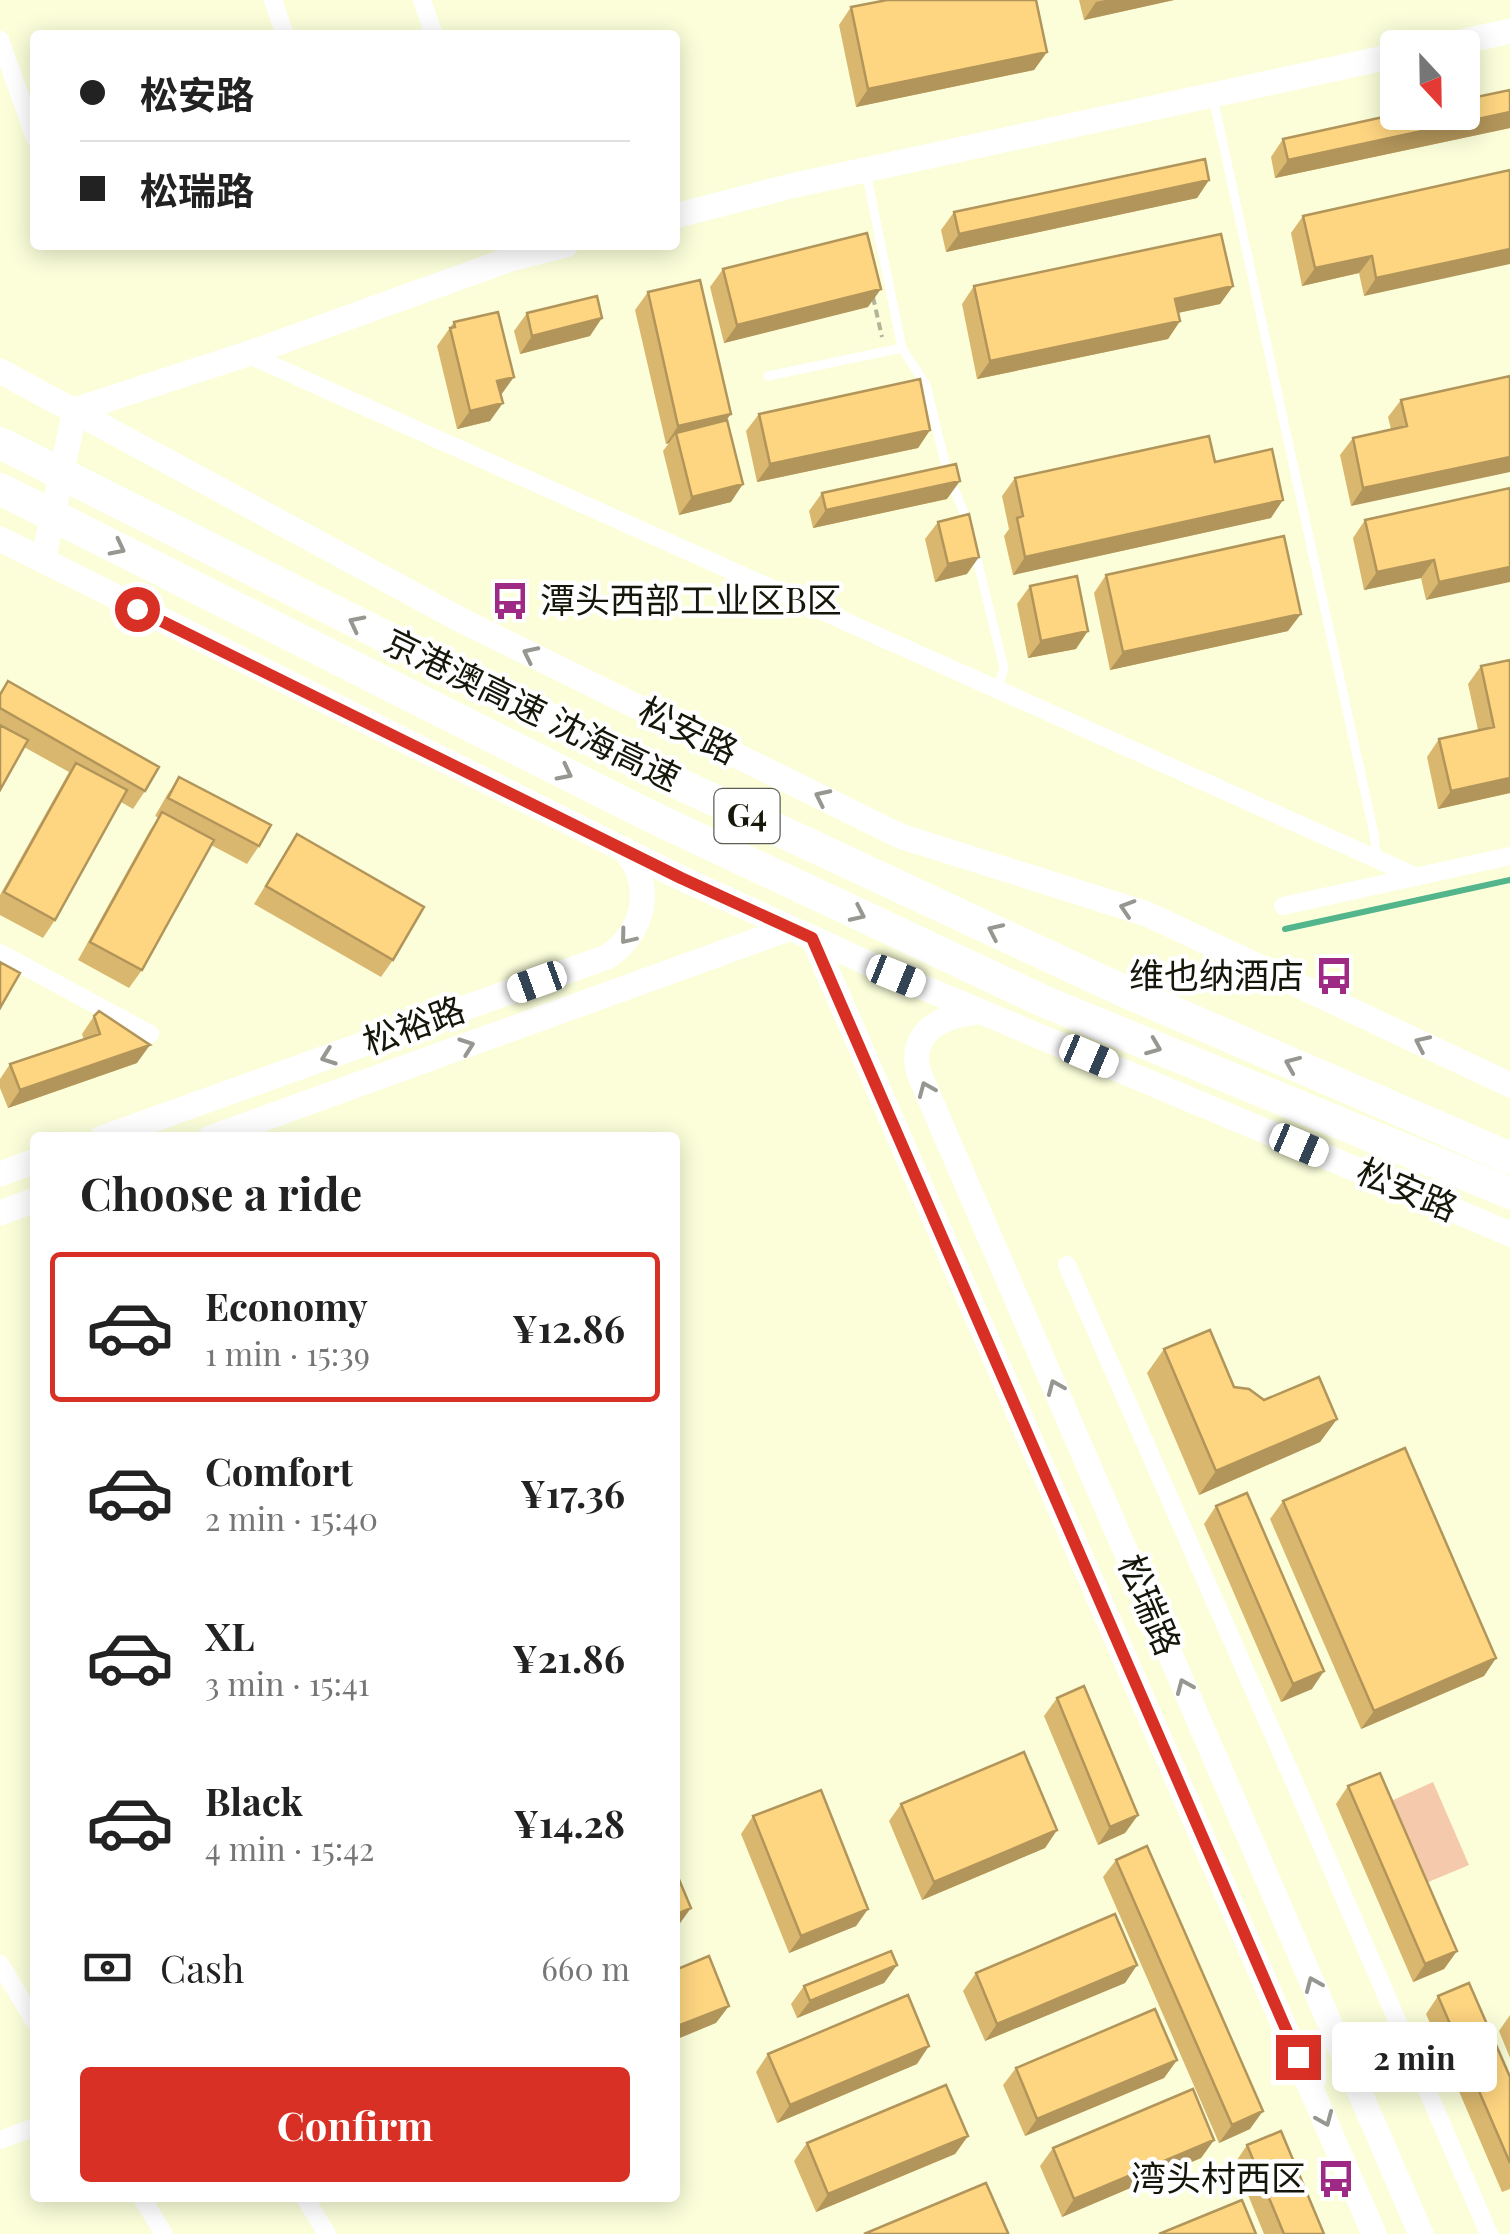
<!DOCTYPE html>
<html lang="en">
<head>
<meta charset="utf-8">
<style>
  body { margin:0; font-family:"Playfair Display","Noto Sans SC",serif; background:#f6f6f6; color:#222; height:100vh; display:flex; flex-direction:column; font-size:38px; white-space:nowrap }
  * { box-sizing:border-box; margin:0 }
  p { font-size:32px; color:#767676 }
  .icon { flex:none; width:55px; height:55px; fill:none; stroke:currentColor; stroke-width:2; stroke-linecap:round; stroke-linejoin:round }
  .map { position:relative; flex:1; overflow:hidden }
  .details { position:absolute; left:30px; top:1132px; width:650px; height:1070px; display:flex; flex-direction:column; background:#fff; border-radius:10px; box-shadow:0 5px 25px #0003 }
  .details>* { flex:none }
  .banner { position:absolute; left:30px; top:30px; width:650px; height:220px; border-radius:10px; box-shadow:0 5px 25px #0003; display:grid; align-content:center; height:220px; padding:0 50px; background:#fff }
  .needle { width:65px; rotate:158deg }
  .tools { position:absolute; left:1380px; top:30px; display:grid; gap:20px }
  .tools a { display:grid; place-items:center; width:100px; height:100px; border-radius:10px; background:#fff; box-shadow:0 5px 25px #0003; font-size:50px }
  .end { position:absolute; width:45px; height:45px; margin:-22px; border:12px solid #d93025; background:#fff; box-shadow:0 0 0 5px #fff }
  .from { border-radius:50% }
  .bubble { position:absolute; height:70px; border-radius:10px; background:#fff; box-shadow:0 5px 25px #0003; font-size:32px; font-weight:700; line-height:70px; text-align:center }
  .car { position:absolute; width:30px; height:60px; margin:-30px -15px; border-radius:12px; box-shadow:0 0 8px 2px #0007; background:linear-gradient(#fff 24%,#345 0 40%,#fff 0 76%,#345 0 86%,#fff 0) }
  .banner b { display:flex; align-items:center; gap:35px; height:95px; font-size:38px }
  .banner b+b { border-top:2px solid #e0e0e0 }
  .banner i { width:25px; height:25px; background:#222 }
  ul { padding:0; list-style:none }
  li { display:flex; align-items:center; gap:30px; height:150px; margin:0 20px 15px; padding:0 30px; border:5px solid transparent; border-radius:10px }
  li div { flex:1 }
  li b { display:block; font-size:38px }
  li em { font-style:normal; font-weight:700 }
  li.selected { border-color:#d93025 }
  li>.icon { width:90px; height:90px; stroke-width:1.5 }
  h2 { padding:0 50px; font-size:45px; line-height:120px }
  .pay { display:flex; align-items:center; gap:25px; height:110px; padding:0 50px; font-size:38px }
  .pay p { margin-inline-start:auto }
  .action { display:flex; gap:20px; margin-top:auto; padding:20px 50px }
  .action a { flex:1; height:115px; border-radius:10px; background:#d93025; color:#fff; font-size:40px; font-weight:700; line-height:115px; text-align:center }
  .map>svg:first-child { display:block }
</style>
</head>
<body>
<div class="map">
<svg width="1510" height="2234" viewBox="0 0 1510 2234">
  <rect width="100%" height="100%" fill="#fbfed9"/>
  <path fill="#f5caac" d="M1433 1782 1469 1865 1426 1883 1391 1801Z"/>
  <g fill="none" stroke-linecap="round" stroke-linejoin="round">
    <path stroke="#52b58b" stroke-width="6" d="M1285 929 1510 880"/>
    <path stroke="#b2b497" stroke-width="4" stroke-dasharray="8 5" stroke-linecap="butt" d="M873 297 882 337"/>
    <path stroke="#fff" stroke-width="9" d="M1213 98 1374 834 1377 859
      M902 348 926 385 948 475 968 522
      M768 376 902 348 866 172
      M975 551 1004 668 997 689"/>
    <path stroke="#fff" stroke-width="18" d="M273 0 285 35
      M422 0 434 35
      M0 40 35 138
      M247 354 1417 877
      M1283 906 1510 856
      M0 953 150 1034
      M1067 1265 1300 1795 1489 2234
      M0 1964 35 2022
      M0 2140 35 2127
      M142 2198 164 2234
      M305 2198 327 2234"/>
    <path stroke="#fff" stroke-width="25" d="M1434 48 1510 31
      M675 216 791 186 1398 55
      M0 371 461 620 900 836 1147 914 1510 1085
      M0 539 681 878 896 976 1510 1234
      M43 561 75 410 247 354 508 260 566 245
      M813 938 1374 2234
      M982 1012C943 1014 905 1032 920 1076L1421 2234
      M102 1138 607 957C645 932 655 885 624 849
      M210 1138 791 928
      M0 1174 35 1161
      M0 1213 35 1200"/>
    <path stroke="#fff" stroke-width="32" d="M0 443 673 781 1115 987 1510 1158
      M0 489 648 815 1043 1001 1510 1193"/>
  </g>
  <path fill="#dab76e" d="M1079 0H1174L1084 20Z
    M851 7 1047 52 1034 70 856 107 839 25Z
    M1510 90V128L1275 178 1271 157 1283 139Z
    M1510 170 1364 296 1359 273 1302 286 1291 233 1303 216Z
    M1209 180 1197 198 946 252 941 230 954 212Z
    M723 269 868 307 724 343 710 287Z
    M974 286H1233L1220 304 1178 313 1180 321 1168 339 977 379 962 304Z
    M648 292 726 420 731 502 679 515 663 451 669 443 666 444 635 310Z
    M527 313 590 336 520 354 514 331Z
    M454 322 501 395 490 421 457 429 437 346Z
    M1510 376 1351 506 1340 455 1353 438 1391 429 1388 417 1401 400Z
    M759 414 930 430 918 448 757 482 746 431Z
    M1215 462 1271 518 1013 575 1004 536 1009 529 1002 496 1015 478Z
    M1510 488 1426 600 1421 578 1364 590 1353 538 1365 520Z
    M822 493 947 499 813 528 809 511Z
    M938 522 967 574 935 582 925 539Z
    M1106 575 1288 631 1110 670 1094 593Z
    M1030 586 1076 649 1028 658 1017 604Z
    M1510 660V793L1438 809 1427 757 1439 739 1478 730 1468 684 1481 666Z
    M8 681 145 791 133 809 121 802 55 920 43 938 0 915V895L69 772 24 747 0 790V692Z
    M179 777 259 846 247 864 211 845 142 970 129 988 78 960 150 830 159 818 155 816 167 795Z
    M297 834 393 960 381 977 254 904Z
    M94 1016 137 1063 8 1108 0 1088V1079L10 1064 84 1040 82 1034Z
    M1164 1349 1234 1387 1264 1400 1337 1419 1320 1442 1199 1495 1147 1373Z
    M1283 1501 1496 1658 1484 1676 1361 1729 1270 1519Z
    M1216 1506 1312 1689 1281 1702 1204 1524Z
    M1057 1698 1138 1815 1125 1833 1098 1845 1044 1716Z
    M1348 1786 1457 1951 1444 1969 1413 1982 1336 1804Z
    M901 1804 1057 1830 1045 1848 922 1900 889 1821Z
    M753 1816 868 1909 856 1926 789 1953 741 1834Z
    M1116 1860 1250 2129 1219 2143 1103 1877Z
    M897 1965 884 1983 797 2018 791 2004 804 1986Z
    M1137 1965 1125 1983 985 2041 963 1991 976 1973Z
    M1438 1996 1510 2077V2189L1502 2192 1426 2014Z
    M1510 2015V2058L1499 2031Z
    M768 2054 917 2064 777 2123 756 2072Z
    M1177 2060 1164 2078 1025 2136 1003 2085 1016 2068Z
    M968 2136 955 2154 816 2212 794 2161 807 2143Z
    M1214 2140 1201 2158 1062 2217 1040 2166 1053 2148Z
    M1247 2145 1324 2234H1264L1235 2163Z"/>
  <path fill="#b2955a" d="M1105 0H1174L1084 20 1096 2Z
    M1047 52 1034 70 856 107 868 89Z
    M1510 112V128L1275 178 1288 160Z
    M1209 180 1197 198 946 252 959 234Z
    M1510 249V264L1364 296 1376 278Z
    M1372 256 1359 273 1302 286 1315 268Z
    M1233 286 1220 304 1163 316 1175 299Z
    M881 289 868 307 724 343 737 325Z
    M602 318 590 336 520 354 532 336Z
    M1180 321 1168 339 977 379 990 361Z
    M514 377 501 395 497 381Z
    M503 403 490 421 457 429 470 411Z
    M731 414 718 431 676 433 669 443 666 444 678 426Z
    M930 430 918 448 757 482 770 464Z
    M1510 457V472L1351 506 1363 488Z
    M960 481 947 499 813 528 826 510Z
    M743 484 731 502 679 515 692 497Z
    M1283 500 1271 518 1013 575 1025 557Z
    M979 557 967 574 935 582 948 564Z
    M1434 560 1421 578 1364 590 1377 572Z
    M1510 567V582L1426 600 1439 582Z
    M1301 614 1288 631 1110 670 1123 652Z
    M1088 631 1076 649 1028 658 1041 641Z
    M1510 778V793L1438 809 1451 791Z
    M150 1045 137 1063 8 1108 20 1090Z
    M1337 1419 1320 1442 1199 1495 1216 1471Z
    M1496 1658 1484 1676 1361 1729 1374 1711Z
    M1324 1671 1312 1689 1281 1702 1293 1684Z
    M1138 1815 1125 1833 1098 1845 1110 1827Z
    M1057 1830 1045 1848 922 1900 934 1882Z
    M691 1908 678 1926 675 1928V1915Z
    M868 1909 856 1926 789 1953 801 1936Z
    M1457 1951 1444 1969 1413 1982 1425 1964Z
    M897 1965 884 1983 797 2018 810 2001Z
    M1137 1965 1125 1983 985 2041 997 2024Z
    M729 2006 716 2023 675 2040V2027Z
    M929 2046 917 2064 777 2123 790 2105Z
    M1177 2060 1164 2078 1025 2136 1037 2119Z
    M1263 2111 1250 2129 1219 2143 1232 2125Z
    M968 2136 955 2154 816 2212 828 2194Z
    M1214 2140 1201 2158 1062 2217 1074 2199Z"/>
  <path fill="#fed580" stroke="#b2955a" stroke-width="2.5" d="M887 0H1036L1047 52 868 89 851 7Z
    M1510 90V112L1288 160 1283 139 1406 112H1462V100Z
    M1205 159 1209 180 959 234 954 212Z
    M1510 170V249L1376 278 1372 256 1315 268 1303 216Z
    M867 233 881 289 737 325 723 269Z
    M1221 234 1233 286 1175 299 1180 321 990 361 974 286Z
    M700 280 731 414 678 426 648 292Z
    M597 296 602 318 532 336 527 313Z
    M498 312 514 377 497 381 503 403 470 411 450 328 455 327 454 322Z
    M1510 376V457L1363 488 1353 438 1407 426 1401 400Z
    M920 379 930 430 770 464 759 414Z
    M727 420 743 484 692 497 676 433Z
    M1209 436 1215 462 1272 449 1283 500 1025 557 1017 518 1023 516 1015 478Z
    M956 464 960 481 826 510 822 493Z
    M1510 488V567L1439 582 1434 560 1377 572 1365 520Z
    M969 514 979 557 948 564 938 522Z
    M1284 536 1301 614 1123 652 1106 575Z
    M1077 576 1088 631 1041 641 1030 586Z
    M1510 660V778L1451 791 1439 739 1494 727 1481 666Z
    M8 681 159 767 145 791 0 708V695Z
    M0 725 28 740 0 790Z
    M76 763 127 790 55 920 4 892Z
    M179 777 271 825 259 846 168 798Z
    M162 812 214 840 142 970 90 942Z
    M297 834 424 907 393 960 266 886Z
    M0 962 20 973 0 1008Z
    M99 1011 150 1045 20 1090 10 1064 100 1034 94 1016Z
    M1210 1330 1234 1387 1249 1389 1264 1400 1319 1377 1337 1419 1216 1471 1164 1349Z
    M1405 1448 1496 1658 1374 1711 1283 1501Z
    M1247 1493 1324 1671 1293 1684 1216 1506Z
    M1084 1686 1138 1815 1110 1827 1057 1698Z
    M1024 1752 1057 1830 934 1882 901 1804Z
    M1380 1773 1457 1951 1425 1964 1348 1786Z
    M821 1790 868 1909 801 1936 753 1816Z
    M1147 1846 1263 2111 1232 2125 1116 1860Z
    M675 1870 691 1908 675 1915Z
    M1115 1914 1137 1965 997 2024 976 1973Z
    M891 1951 897 1965 810 2001 804 1986Z
    M709 1956 729 2006 675 2027V1970Z
    M1469 1983 1510 2077V2163L1438 1996Z
    M908 1995 929 2046 790 2105 768 2054Z
    M1155 2009 1177 2060 1037 2119 1016 2068Z
    M946 2085 968 2136 828 2194 807 2143Z
    M1193 2089 1214 2140 1074 2199 1053 2148Z
    M1281 2131 1324 2234H1284L1247 2145Z
    M986 2183 1008 2233 1006 2234H864Z
    M1242 2200 1256 2234H1159Z"/>
  <defs><path id="oneway-chevron" d="M-2-3.5L2.5 0L-2 3.5" fill="none" stroke-width="1.6" stroke-linecap="round" stroke-linejoin="round" transform="scale(2.5)"/></defs>
  <g stroke="#969791">
    <use href="#oneway-chevron" transform="translate(118 548) rotate(27)"/>
    <use href="#oneway-chevron" transform="translate(356 623) rotate(-153)"/>
    <use href="#oneway-chevron" transform="translate(530 654) rotate(-154)"/>
    <use href="#oneway-chevron" transform="translate(565 773) rotate(27)"/>
    <use href="#oneway-chevron" transform="translate(822 797) rotate(-154)"/>
    <use href="#oneway-chevron" transform="translate(1127 908) rotate(-162)"/>
    <use href="#oneway-chevron" transform="translate(858 914) rotate(25)"/>
    <use href="#oneway-chevron" transform="translate(995 931) rotate(-155)"/>
    <use href="#oneway-chevron" transform="translate(627 937) rotate(129)"/>
    <use href="#oneway-chevron" transform="translate(1422 1043) rotate(-155)"/>
    <use href="#oneway-chevron" transform="translate(467 1046) rotate(-20)"/>
    <use href="#oneway-chevron" transform="translate(1154 1047) rotate(22)"/>
    <use href="#oneway-chevron" transform="translate(328 1057) rotate(160)"/>
    <use href="#oneway-chevron" transform="translate(1292 1064) rotate(-157)"/>
    <use href="#oneway-chevron" transform="translate(926 1089) rotate(-113)"/>
    <use href="#oneway-chevron" transform="translate(1055 1387) rotate(-113)"/>
    <use href="#oneway-chevron" transform="translate(1184 1686) rotate(-113)"/>
    <use href="#oneway-chevron" transform="translate(1313 1984) rotate(-113)"/>
    <use href="#oneway-chevron" transform="translate(1325 2119) rotate(67)"/>
  </g>
  <g fill="none" stroke-linecap="round" stroke-linejoin="round">
    <path stroke="#d93025" stroke-width="12" d="M137 609 681 878 812 938 1298 2057"/>
  </g>
  <defs>
    <g id="bus-bare" transform="scale(3)"><path d="M-5-6H5V4H4V6H2V4H-2V6H-4V4H-5ZM-3.5-4V0h7V-4ZM-3.5 1.2v1.5H-2V1.2ZM2 1.2v1.5H3.5V1.2Z" fill="#9e2a85" stroke="#fff" stroke-width="2.5" paint-order="stroke"/></g>
  </defs>
  <g fill-rule="evenodd">
    <use href="#bus-bare" x="510" y="601"/>
    <use href="#bus-bare" x="1334" y="976"/>
    <use href="#bus-bare" x="1336" y="2179"/>
  </g>
  <g text-anchor="middle" stroke-width="9" stroke-linejoin="round" paint-order="stroke">
    <rect fill="#fff" stroke="#5c5d54" stroke-width="2.5" x="714.5" y="789" width="65" height="54" rx="8"/>
    <g font-size="32" font-weight="bold" fill="#16170a">
      <text x="747" y="827">G4</text>
    </g>
    <g font-size="35" fill="#16170a" stroke="#fff" text-anchor="end">
      <text x="540" y="613" text-anchor="start">潭头西部工业区B区</text>
      <text x="1304" y="988">维也纳酒店</text>
      <text x="1306" y="2191">湾头村西区</text>
    </g>
    <g font-size="35" fill="#16170a" stroke="#fff">
      <text transform="translate(532 710) rotate(26)" y="12">京港澳高速 沈海高速</text>
      <text transform="translate(688 731) rotate(26)" y="12">松安路</text>
      <text transform="translate(414 1026) rotate(-20)" y="12">松裕路</text>
      <text transform="translate(1407 1190) rotate(23)" y="12">松安路</text>
      <text transform="translate(1149 1605) rotate(67)" y="12">松瑞路</text>
    </g>
  </g>
</svg>
<div class="tools">
<a><svg class="needle" viewBox="-14 -14 28 28"><path d="M0-13l5 13h-10z" fill="#e53935"/><path d="M0 13l5-13h-10z" fill="#767676"/></svg></a>
</div>
<i class="end from" style="left:137px;top:609px"></i>
<i class="end" style="left:1298px;top:2057px"></i>
<div class="bubble" style="left:1332px;top:2022px;width:165px">2 min</div>
<i class="car" style="left:896px;top:976px;rotate:112deg"></i>
<i class="car" style="left:537px;top:982px;rotate:250deg"></i>
<i class="car" style="left:1089px;top:1056px;rotate:113deg"></i>
<i class="car" style="left:1299px;top:1145px;rotate:113deg"></i>
<div class="banner">
<b><i class="from"></i>松安路</b>
<b><i></i>松瑞路</b>
</div>
<section class="details">
<h2>Choose a ride</h2>
<ul>
<li class="selected"><svg class="icon" aria-label="car" viewBox="0 0 24 24"><path d="M5 17H2v-5l4-1 3-4h7l3 4 3 1v5h-3M9 17h6M6 11h13"/><circle cx="7" cy="17" r="2"/><circle cx="17" cy="17" r="2"/></svg><div><b>Economy</b><p>1 min · 15:39</p></div><em>¥12.86</em></li>
<li><svg class="icon" aria-label="car" viewBox="0 0 24 24"><path d="M5 17H2v-5l4-1 3-4h7l3 4 3 1v5h-3M9 17h6M6 11h13"/><circle cx="7" cy="17" r="2"/><circle cx="17" cy="17" r="2"/></svg><div><b>Comfort</b><p>2 min · 15:40</p></div><em>¥17.36</em></li>
<li><svg class="icon" aria-label="car" viewBox="0 0 24 24"><path d="M5 17H2v-5l4-1 3-4h7l3 4 3 1v5h-3M9 17h6M6 11h13"/><circle cx="7" cy="17" r="2"/><circle cx="17" cy="17" r="2"/></svg><div><b>XL</b><p>3 min · 15:41</p></div><em>¥21.86</em></li>
<li><svg class="icon" aria-label="car" viewBox="0 0 24 24"><path d="M5 17H2v-5l4-1 3-4h7l3 4 3 1v5h-3M9 17h6M6 11h13"/><circle cx="7" cy="17" r="2"/><circle cx="17" cy="17" r="2"/></svg><div><b>Black</b><p>4 min · 15:42</p></div><em>¥14.28</em></li>
</ul>
<div class="pay"><svg class="icon" aria-label="cash" viewBox="0 0 24 24"><path d="M3 7h18v10H3z"/><circle cx="12" cy="12" r="2"/></svg>Cash<p>660 m</p></div>
<div class="action"><a>Confirm</a></div>
</section>
</div>
</body>
</html>
